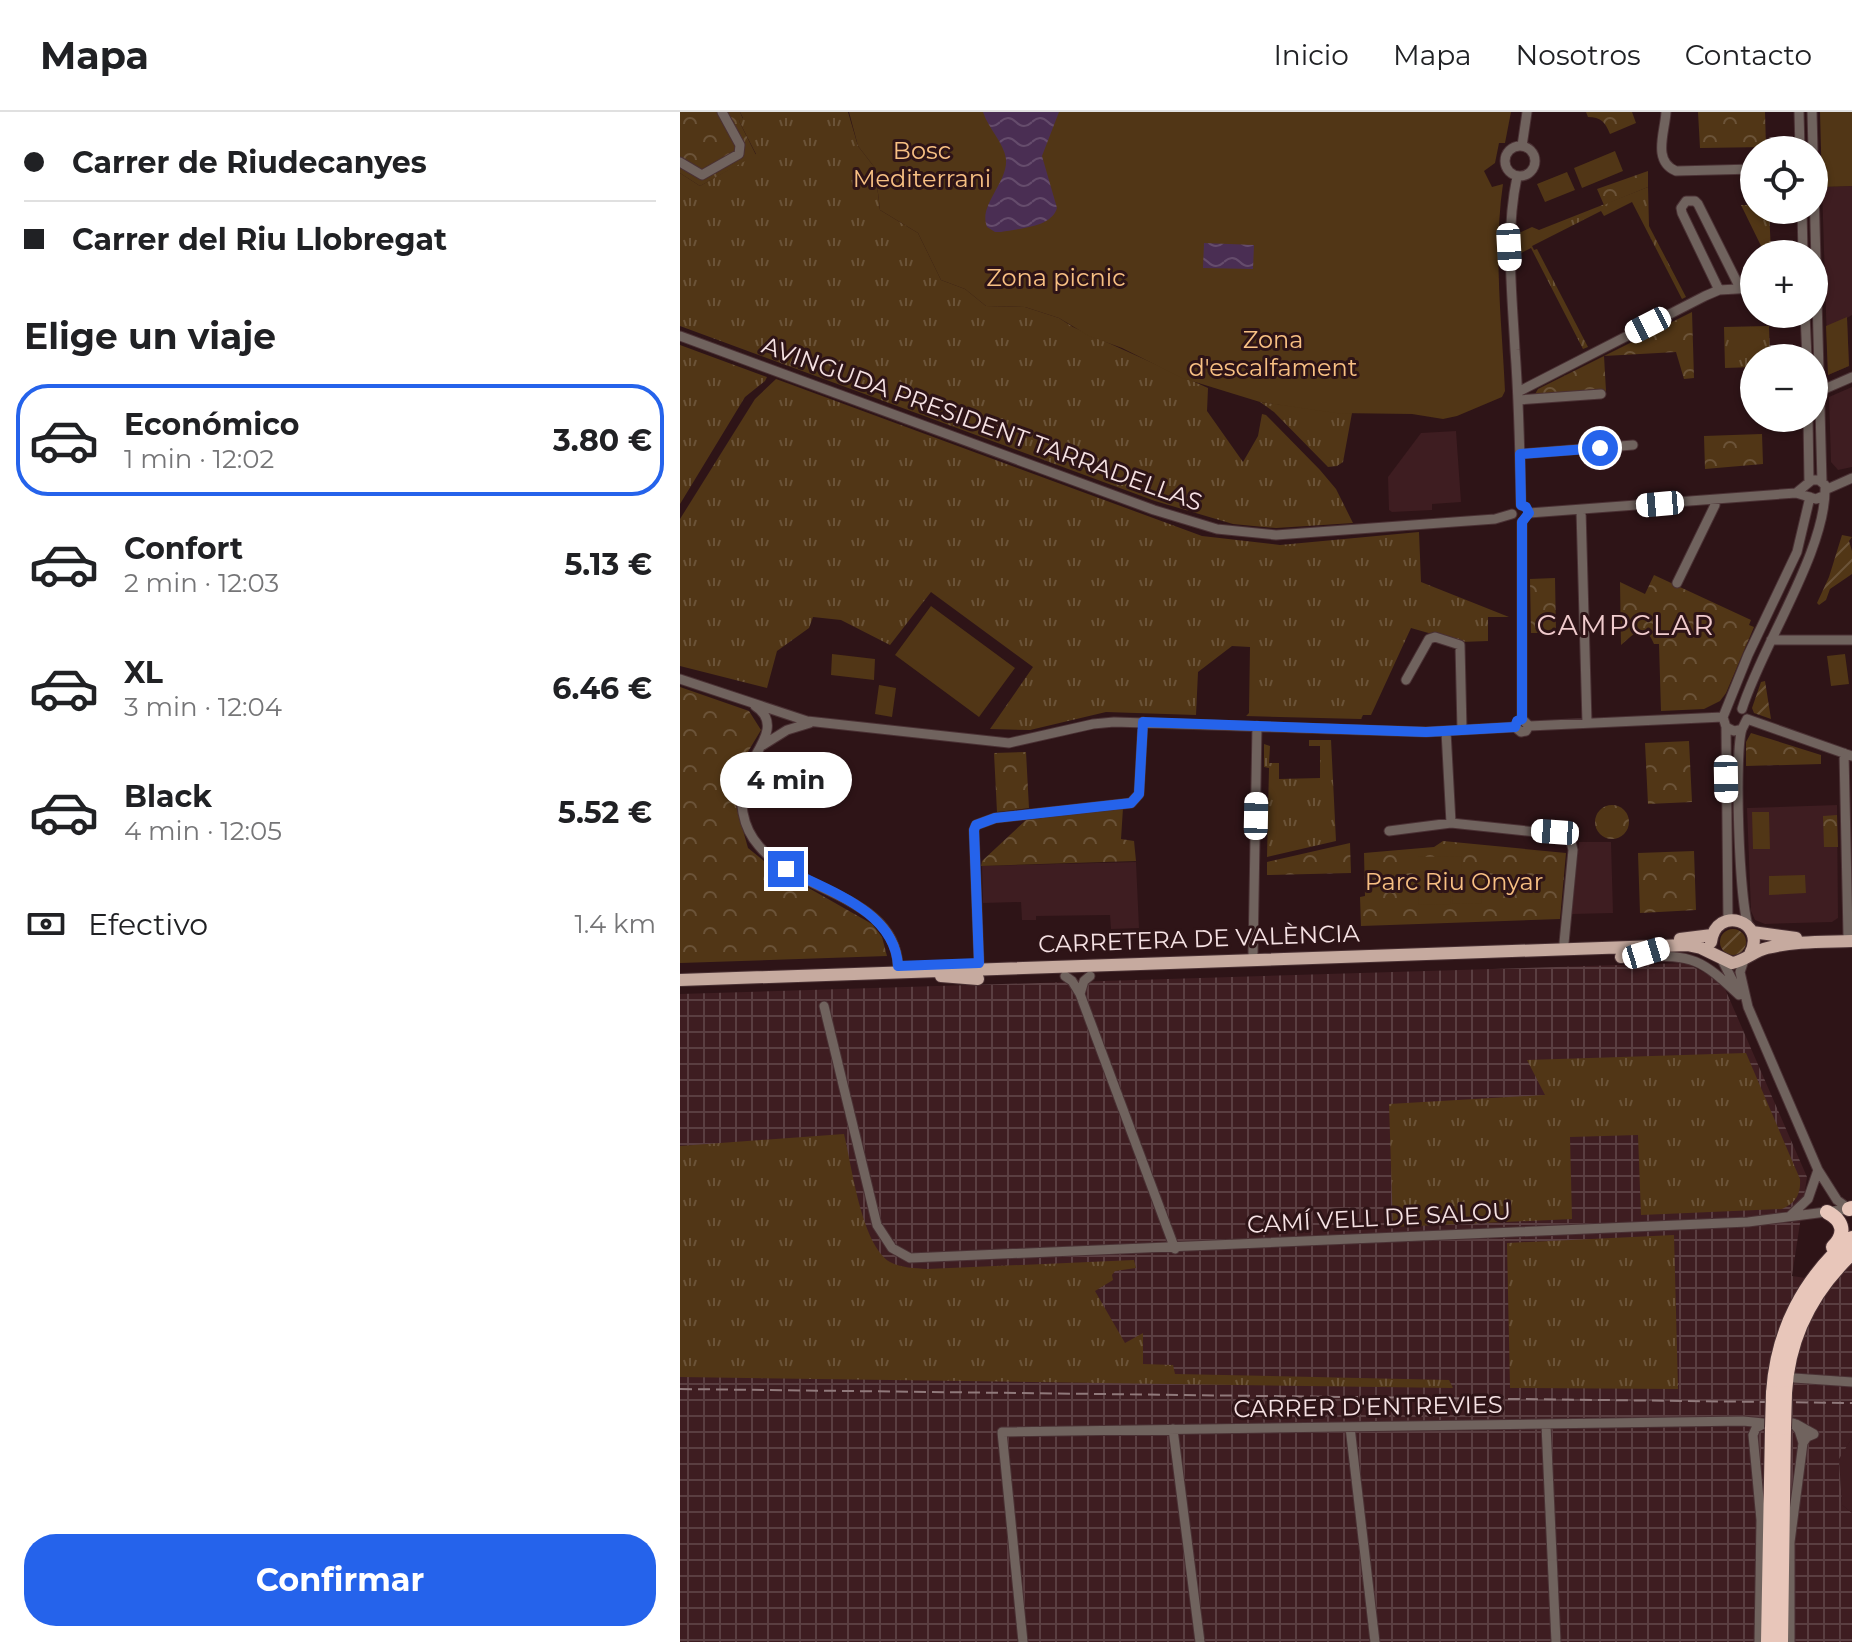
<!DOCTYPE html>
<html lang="es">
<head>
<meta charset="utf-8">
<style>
  body { margin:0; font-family:Montserrat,sans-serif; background:#f6f6f6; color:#202124; height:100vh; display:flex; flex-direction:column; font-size:30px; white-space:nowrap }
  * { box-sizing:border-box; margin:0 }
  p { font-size:26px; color:#757577 }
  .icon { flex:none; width:44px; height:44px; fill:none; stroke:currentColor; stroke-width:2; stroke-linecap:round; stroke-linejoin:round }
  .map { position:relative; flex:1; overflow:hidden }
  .side { display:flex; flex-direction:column; background:#fff; width:680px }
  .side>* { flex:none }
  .banner { display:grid; align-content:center; height:176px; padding:0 24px; background:#fff }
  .tools { position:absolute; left:1060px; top:24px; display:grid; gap:16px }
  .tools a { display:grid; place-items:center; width:88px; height:88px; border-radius:50%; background:#fff; box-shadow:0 2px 6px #0004; font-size:40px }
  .end { position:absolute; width:36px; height:36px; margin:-18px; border:10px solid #2563eb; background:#fff; box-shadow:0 0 0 4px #fff }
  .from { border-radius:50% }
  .bubble { position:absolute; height:56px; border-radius:28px; background:#fff; box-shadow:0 2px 6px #0004; font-size:26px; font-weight:700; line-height:56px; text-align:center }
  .car { position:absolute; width:24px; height:48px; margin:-24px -12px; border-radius:10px; box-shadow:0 0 6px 2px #0007; background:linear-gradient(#fff 24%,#345 0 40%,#fff 0 76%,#345 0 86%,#fff 0) }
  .banner b { display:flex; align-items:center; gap:28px; height:76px; font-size:30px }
  .banner b+b { border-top:2px solid #e0e0e0 }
  .banner i { width:20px; height:20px; background:#202124 }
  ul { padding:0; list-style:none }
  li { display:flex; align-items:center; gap:24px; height:112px; margin:0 16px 12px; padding:0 8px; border:4px solid transparent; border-radius:32px }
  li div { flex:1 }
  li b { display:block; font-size:30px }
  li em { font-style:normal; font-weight:700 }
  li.on { border-color:#2563eb }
  li>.icon { width:72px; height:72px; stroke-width:1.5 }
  h2 { padding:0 24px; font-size:36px; line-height:96px }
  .pay { display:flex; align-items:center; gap:20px; height:88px; padding:0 24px; font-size:30px }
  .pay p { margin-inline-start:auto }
  .button { display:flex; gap:16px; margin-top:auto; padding:16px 24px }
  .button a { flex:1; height:92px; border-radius:32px; background:#2563eb; color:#fff; font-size:32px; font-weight:700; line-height:92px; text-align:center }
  header { display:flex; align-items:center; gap:48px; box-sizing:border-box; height:112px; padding:0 40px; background:#fff; border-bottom:2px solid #e0e0e0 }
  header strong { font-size:38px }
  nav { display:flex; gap:44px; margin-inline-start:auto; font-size:28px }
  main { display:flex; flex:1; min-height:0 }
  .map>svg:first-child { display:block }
</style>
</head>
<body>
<header>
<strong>Mapa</strong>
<nav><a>Inicio</a><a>Mapa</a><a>Nosotros</a><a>Contacto</a></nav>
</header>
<main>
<section class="side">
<div class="banner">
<b><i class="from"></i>Carrer de Riudecanyes</b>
<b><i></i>Carrer del Riu Llobregat</b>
</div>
<h2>Elige un viaje</h2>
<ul>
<li class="on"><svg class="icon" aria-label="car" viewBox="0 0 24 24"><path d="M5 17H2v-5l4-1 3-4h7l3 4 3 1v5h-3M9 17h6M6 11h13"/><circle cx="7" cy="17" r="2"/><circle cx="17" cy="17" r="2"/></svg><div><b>Económico</b><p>1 min · 12:02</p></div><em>3.80 €</em></li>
<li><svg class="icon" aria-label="car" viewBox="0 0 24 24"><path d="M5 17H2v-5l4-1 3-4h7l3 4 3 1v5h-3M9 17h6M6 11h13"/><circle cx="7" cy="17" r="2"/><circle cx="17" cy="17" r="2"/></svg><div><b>Confort</b><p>2 min · 12:03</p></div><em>5.13 €</em></li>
<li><svg class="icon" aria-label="car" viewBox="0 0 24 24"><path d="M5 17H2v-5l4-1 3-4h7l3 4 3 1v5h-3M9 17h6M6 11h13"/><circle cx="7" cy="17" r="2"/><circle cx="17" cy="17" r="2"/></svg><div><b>XL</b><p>3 min · 12:04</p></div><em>6.46 €</em></li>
<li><svg class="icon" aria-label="car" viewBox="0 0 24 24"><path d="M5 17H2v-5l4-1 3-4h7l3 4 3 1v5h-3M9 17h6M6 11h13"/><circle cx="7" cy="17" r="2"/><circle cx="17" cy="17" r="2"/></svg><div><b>Black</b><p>4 min · 12:05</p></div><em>5.52 €</em></li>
</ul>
<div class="pay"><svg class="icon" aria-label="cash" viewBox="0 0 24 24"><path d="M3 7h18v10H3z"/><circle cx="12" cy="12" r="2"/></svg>Efectivo<p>1.4 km</p></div>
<div class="button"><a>Confirmar</a></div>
</section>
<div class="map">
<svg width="1172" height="1530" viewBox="0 0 1172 1530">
  <defs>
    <pattern id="industrial-grid" width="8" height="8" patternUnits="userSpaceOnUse" patternTransform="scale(2)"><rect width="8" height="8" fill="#3e1d21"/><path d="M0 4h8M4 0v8" fill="none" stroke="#5a3e41"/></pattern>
    <pattern id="grass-tufts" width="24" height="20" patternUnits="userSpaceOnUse" patternTransform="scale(2)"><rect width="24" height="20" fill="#513616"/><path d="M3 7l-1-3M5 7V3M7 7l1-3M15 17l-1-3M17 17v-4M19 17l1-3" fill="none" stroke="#6b5338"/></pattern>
    <pattern id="park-crowns" width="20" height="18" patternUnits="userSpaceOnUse" patternTransform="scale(2)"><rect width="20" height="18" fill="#513616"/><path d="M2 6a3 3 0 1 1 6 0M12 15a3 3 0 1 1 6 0" fill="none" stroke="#6b5338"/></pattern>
    <pattern id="garden-furrows" width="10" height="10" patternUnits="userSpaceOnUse" patternTransform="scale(2)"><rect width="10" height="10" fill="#513616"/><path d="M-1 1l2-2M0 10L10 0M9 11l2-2" fill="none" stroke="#6b5338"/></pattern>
    <pattern id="water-waves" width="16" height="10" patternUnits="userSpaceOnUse" patternTransform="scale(2)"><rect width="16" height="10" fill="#4a2e53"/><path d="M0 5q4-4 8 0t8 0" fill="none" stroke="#654c6c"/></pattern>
  </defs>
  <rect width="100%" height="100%" fill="#2e1417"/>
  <path fill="#3e1d21" d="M1172 74V203L1167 206 1169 254 1148 263 1142 75Z
    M1172 275V355L1158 358 1151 350 1149 285Z
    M776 319 781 390 752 392V398L712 400 709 398 708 365 741 321Z
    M1157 693 1158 806 1152 810 1085 812 1075 808 1071 799 1067 696Z
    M899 730H931L933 801 892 802Z
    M456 750 459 816 431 817 430 803 356 804V808H342L341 790 303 791 302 754Z
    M1172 1326V1401L1162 1393 1159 1346Z"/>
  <path fill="url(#industrial-grid)" d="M1006 851 1042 870 1127 1065 1112 1164 1152 1170 1172 1151V1326L1159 1347 1162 1393 1172 1401V1530H0V882Z"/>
  <path fill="url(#grass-tufts)" d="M60 0H168L178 34 195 56 200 98 238 121 261 168 285 177 306 194 345 195 379 206 393 215 528 276 527 299 563 350 578 324 582 302 586 303 640 358 656 377 673 411 596 416 553 412 475 389 0 214V61L20 74 76 42 59 9 63 6Z
    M968 75 969 114 1006 185 1002 187 952 90 924 104 921 99 852 134 854 138 857 137 908 235 903 237 851 136 839 142V121L852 115 859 118Z
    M1061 93H1074V98H1089L1091 140 1085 142Z
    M1089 214 1090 246H1074V255L1045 256 1044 215Z
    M0 233 87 265 85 269 65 285 0 392Z
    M96 267 522 424 600 433 739 420 741 470 829 505H808V529L780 530 731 516 691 603H683L681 607 566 604 569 601 570 535 552 534 518 560 516 603 426 600 350 618 310 617 353 555 251 480 210 533 161 508 133 505 129 516 97 539 87 576 0 554V407L75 287Z
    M580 290 672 301 663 350 657 354 648 355 594 300Z
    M629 628H651L656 729 587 745 589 656 584 655V632L590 634 589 651H599V667L640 666V634H629Z
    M1066 941 1120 1067C1121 1082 1116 1091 1102 1097L961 1103 958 1023 890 1025 892 1107 713 1115 709 992 865 983 847 948Z
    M164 1022C172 1054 181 1132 210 1150 221 1156 235 1156 247 1157L454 1148 456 1156 435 1159 432 1163 433 1168 415 1179 445 1231 463 1221V1252L493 1253 495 1262 769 1268 773 1276 0 1265V1034Z
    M994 1123 998 1277 830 1276 827 1131Z"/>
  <path fill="url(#park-crowns)" d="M0 0H60L63 7 59 9 76 43 20 74 0 61Z
    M906 0H952L956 11 930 22C925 10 921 5 908 5Z
    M1018 0H1085L1086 35 1020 36Z
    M968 59V75L924 93 917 77Z
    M1012 200 1014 266 1004 267 996 240 924 244 926 279 854 284 858 277Z
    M1082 322 1083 352 1025 357 1024 324Z
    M974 463 1071 508 1069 513 1074 515 1046 581 1040 589 1024 597 981 599 979 532H974C965 508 951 524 941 533L940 470 965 482Z
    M875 466 876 521H851L850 467Z
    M0 575 69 599 81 618 66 643 55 677 54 686 68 736 90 754 192 812 202 825 207 844 0 851Z
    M1071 621 1141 643V652L1066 654V630Z
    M1009 629 1012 690 968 692 965 631Z
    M346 640 349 696 317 700 314 641Z
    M915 710a17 17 0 1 1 34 0a17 17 0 1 1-34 0Z
    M443 696 441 727 454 729 456 749 301 754 302 749 346 708Z
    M1157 703 1158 735H1144L1143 704Z
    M763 729 886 741 880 807 681 814 680 785 685 784 684 741 754 735Z
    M670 731 671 761 587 763V750Z
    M1014 739 1016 798 960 801 958 741Z"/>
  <path fill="url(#garden-furrows)" d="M1162 423 1172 425 1169 429 1172 439V462L1150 477 1146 488 1139 493 1137 491 1149 465Z
    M1085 569 1091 607 1074 601 1072 596 1081 570Z
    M1040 830a13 13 0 1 1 26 0a13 13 0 1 1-26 0Z"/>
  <path fill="#513616" d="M169 0H831L825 31H819L815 51 804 59 812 75 823 72C813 140 822 211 825 279L822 285 777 304 763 307 732 302 656 301 580 290 502 266 442 236 409 224 379 206 345 195 306 194 285 177 261 168 238 121 200 98 195 56 178 34Z
    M1140 0H1172V74L1142 75Z
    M935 39 943 59 902 76 894 56Z
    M887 60 895 78 865 90 857 72Z
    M1167 205 1169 254 1148 263 1146 214Z
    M251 494 335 556 299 605 215 543Z
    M152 542 195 547 194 568 151 563Z
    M1165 542 1169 572 1151 574 1147 544Z
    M199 573 216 576 212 605 195 602Z
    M1072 700H1089L1090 737H1073Z
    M781 744 782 767 801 766 802 791 773 792 772 767H737V745Z
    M1125 763 1126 781 1089 783V764Z
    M770 773 771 792 739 793 738 774Z"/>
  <path fill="url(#water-waves)" d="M303 0H379L362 44 377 96C371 116 339 116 321 120H315L307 115C298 93 328 71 326 47 324 31 308 16 303 0Z
    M524 131 574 133 573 157 523 156Z"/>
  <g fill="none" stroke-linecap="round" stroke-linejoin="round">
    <g stroke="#4a3134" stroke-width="11">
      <path id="minor" d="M986 0C985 20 972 49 996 59L1074 57
        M1119 0 1120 38
        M1132 0 1133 38
        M825 49a15 15 0 1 1 30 0a15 15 0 1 1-30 0Z
        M842 34 847 0
        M0 50 22 63 59 42 60 33 42 0
        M837 65C825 122 832 179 835 238 839 290 840 341 841 393
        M1134 76 1142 370
        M1122 98 1123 142
        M1039 178 1002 101 1001 96 1006 89H1015L1018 92 1060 176
        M1125 202 1127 246
        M0 224 474 398 537 417 596 423 815 407 832 402
        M1140 279 1172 265
        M838 280 1025 184 1039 178 1074 176
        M838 288 921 282
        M1128 306 1129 370
        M840 342 953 333
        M1145 378 1172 366
        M901 398 907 611
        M849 401 1116 381 1136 387 1143 384
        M842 410V607
        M997 471 1035 393 1034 388
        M1091 528H1172
        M0 567 127 609 329 631 413 612 434 610 746 620 835 615 841 620 846 619 849 614 842 607
        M726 568 749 527 755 525 780 533 782 618
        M75 594C105 613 72 642 65 664 58 688 62 715 79 734 117 781 215 783 218 854
        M1062 597C1082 533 1148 436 1145 373L1139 368H1132L1116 381
        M1067 607 1062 617 1054 619 1046 615 1043 605 1068 543 1117 440 1130 385
        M1067 607 1172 644
        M849 614 1043 605
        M1046 615 1048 808
        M1062 617C1054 641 1059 792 1069 816
        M766 619 771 711
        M83 633 107 618 130 611
        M1164 641 1168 823
        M709 719 771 711 885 723 890 726 893 738 884 831
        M573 842 577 614
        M961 845C1013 842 1022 848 1059 883
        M1042 848 1057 877
        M1064 848 1060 860 1068 895 1138 1058 1157 1088 1169 1097
        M299 851 294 718 296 713 315 706 451 691 459 682 463 610
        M385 864 392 869 400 882 404 869 410 864
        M400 882 495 1137
        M144 894 197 1113 212 1136 230 1146 1068 1110 1169 1097
        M1110 1104 1128 1087 1138 1058
        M1114 1266 1172 1270
        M1099 1310 1113 1311 1119 1318 1123 1331 1110 1430V1530
        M1116 1312 1134 1322 1127 1325 1123 1331
        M866 1313 876 1530
        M670 1315 695 1530
        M493 1317 520 1530
        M343 1530 322 1320 1063 1309 1083 1311
        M1079 1530 1081 1408 1073 1323 1076 1316 1085 1311"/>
    </g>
    <g stroke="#4a3134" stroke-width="14">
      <path id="major" d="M1072 820 1116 826
        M1000 827 1032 823
        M1031 830C1036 792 1088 809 1070 842
        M941 845 969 840
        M261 864 298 867
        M0 868 1007 833 1021 836 1052 851C1065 849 1074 839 1087 836 1115 829 1144 830 1172 829"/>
    </g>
    <g stroke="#4a3134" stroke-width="16">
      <path id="highway" d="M1169 1097 1172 1096
        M1147 1100C1164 1109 1166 1122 1153 1135
        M1093 1281C1097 1219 1124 1166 1172 1126
        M1105 1281C1108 1225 1132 1179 1172 1141
        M1088 1530 1092 1316
        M1101 1530 1104 1316"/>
    </g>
    <use href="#minor" stroke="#70635e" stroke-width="9"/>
    <use href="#major" stroke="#c6aa9f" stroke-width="12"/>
    <use href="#highway" stroke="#e8c6ba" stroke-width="14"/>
    <path stroke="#90797b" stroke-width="2" stroke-dasharray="12 6" stroke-linecap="butt" d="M0 1277 1172 1291"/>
    <g stroke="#4a3134" stroke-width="16" stroke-linecap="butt">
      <path id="highway-bridge" d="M1092 1316 1093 1281
        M1104 1316 1105 1281"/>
    </g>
    <use href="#highway-bridge" stroke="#e8c6ba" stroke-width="14"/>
  </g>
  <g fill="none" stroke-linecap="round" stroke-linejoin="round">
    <path stroke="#2563eb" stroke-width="10" d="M106 757C148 779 215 799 218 854L299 851 294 718 296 713 315 706 451 691 459 682 463 610 746 620 835 615 837 609 842 607V410L849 401 846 395 841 393 840 342 920 336"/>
  </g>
  <g text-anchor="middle" stroke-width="6" stroke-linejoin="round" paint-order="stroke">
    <g font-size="24" fill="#f8c083" stroke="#2e1417">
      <text x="242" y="47">Bosc<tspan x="242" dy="28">Mediterrani</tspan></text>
      <text x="376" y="174">Zona picnic</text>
      <text x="593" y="236">Zona<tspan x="593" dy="28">d'escalfament</tspan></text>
      <text x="774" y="778">Parc Riu Onyar</text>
    </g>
    <g font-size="24" fill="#f5e1e3" stroke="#2e1417">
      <text transform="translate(302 312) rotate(20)" y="8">AVINGUDA PRESIDENT TARRADELLAS</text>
      <text transform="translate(519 827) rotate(-2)" y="8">CARRETERA DE VALÈNCIA</text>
      <text transform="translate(699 1106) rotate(-3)" y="8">CAMÍ VELL DE SALOU</text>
      <text transform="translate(688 1295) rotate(-1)" y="8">CARRER D'ENTREVIES</text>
    </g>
    <g font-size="28" letter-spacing="2" fill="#f1ccce" stroke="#2e1417">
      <text x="946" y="523">CAMPCLAR</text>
    </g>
  </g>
</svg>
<div class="tools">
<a><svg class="icon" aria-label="locate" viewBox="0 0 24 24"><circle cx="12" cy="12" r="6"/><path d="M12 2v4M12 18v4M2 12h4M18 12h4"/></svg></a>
<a>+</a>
<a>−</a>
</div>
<i class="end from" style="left:920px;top:336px"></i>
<i class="end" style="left:106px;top:757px"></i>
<div class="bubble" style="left:40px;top:640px;width:132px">4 min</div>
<i class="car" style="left:829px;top:135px;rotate:177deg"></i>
<i class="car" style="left:968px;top:213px;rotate:243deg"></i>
<i class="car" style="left:980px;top:392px;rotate:265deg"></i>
<i class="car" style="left:1046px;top:667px;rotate:179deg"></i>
<i class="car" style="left:576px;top:704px;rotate:1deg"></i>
<i class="car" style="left:875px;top:720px;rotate:274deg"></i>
<i class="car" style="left:966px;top:841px;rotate:73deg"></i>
</div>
</main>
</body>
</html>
